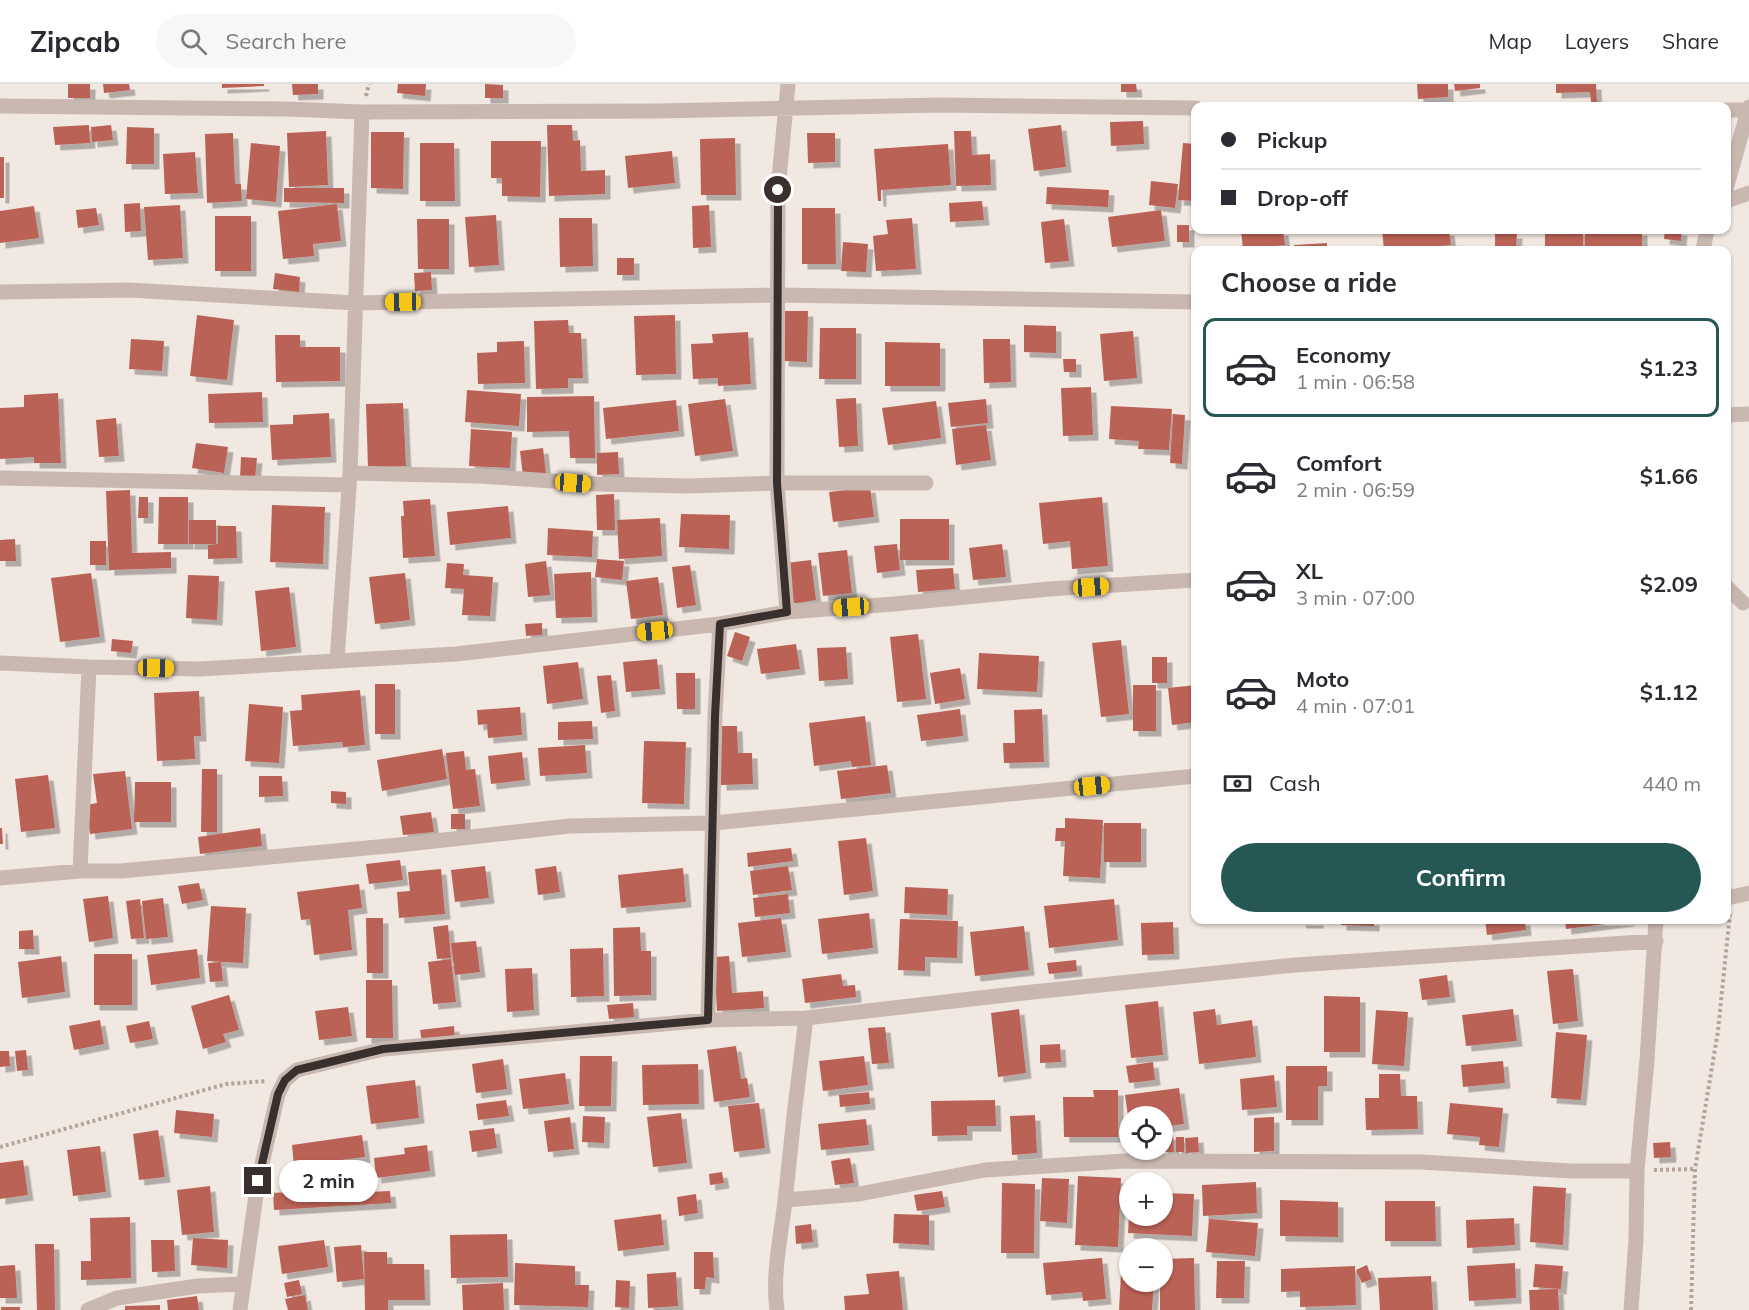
<!DOCTYPE html>
<html lang="en">
<head>
<meta charset="utf-8">
<style>
  body { margin:0; font-family:Mulish,sans-serif; background:#f7f7f7; color:#2b2b33; height:100vh; display:flex; flex-direction:column; font-size:22px; white-space:nowrap }
  * { box-sizing:border-box; margin:0 }
  p { font-size:20px; color:#7c7c81 }
  .icon { flex:none; width:33px; height:33px; fill:none; stroke:currentColor; stroke-width:2; stroke-linecap:round; stroke-linejoin:round }
  .map { position:relative; flex:1; overflow:hidden }
  .sheet { position:absolute; left:1191px; top:162px; width:540px; height:678px; display:flex; flex-direction:column; background:#fff; border-radius:12px; box-shadow:0 2px 4px #0004 }
  .sheet>* { flex:none }
  .banner { position:absolute; left:1191px; top:18px; width:540px; height:132px; border-radius:12px; box-shadow:0 2px 4px #0004; display:grid; align-content:center; height:132px; padding:0 30px; background:#fff }
  .fabs { position:absolute; left:1119px; top:1022px; display:grid; gap:12px }
  .fabs a { display:grid; place-items:center; width:54px; height:54px; border-radius:50%; background:#fff; box-shadow:0 2px 4px #0004; font-size:30px }
  .end { position:absolute; width:27px; height:27px; margin:-14px; border:8px solid #392f2c; background:#fff; box-shadow:0 0 0 3px #fff }
  .from { border-radius:50% }
  .bubble { position:absolute; height:42px; border-radius:21px; background:#fff; box-shadow:0 2px 4px #0004; font-size:20px; font-weight:700; line-height:42px; text-align:center }
  .car { position:absolute; width:18px; height:36px; margin:-18px -9px; border-radius:8px; box-shadow:0 0 4px 2px #0007; background:linear-gradient(#f5c518 24%,#345 0 40%,#f5c518 0 76%,#345 0 86%,#f5c518 0) }
  .banner b { display:flex; align-items:center; gap:21px; height:57px; font-size:22px }
  .banner b+b { border-top:2px solid #e1e1e2 }
  .banner i { width:15px; height:15px; background:#2b2b33 }
  ul { padding:0; list-style:none }
  li { display:flex; align-items:center; gap:18px; height:99px; margin:0 12px 9px; padding:0 18px; border:3px solid transparent; border-radius:12px }
  li div { flex:1 }
  li b { display:block; font-size:22px }
  li em { font-style:normal; font-weight:700 }
  li.active { border-color:#255754 }
  li>.icon { width:54px; height:54px; stroke-width:1.5 }
  h2 { padding:0 30px; font-size:27px; line-height:72px }
  .pay { display:flex; align-items:center; gap:15px; height:66px; padding:0 30px; font-size:22px }
  .pay p { margin-inline-start:auto }
  .button { display:flex; gap:12px; margin-top:auto; padding:12px 30px }
  .button a { flex:1; height:69px; border-radius:36px; background:#255754; color:#fff; font-size:24px; font-weight:700; line-height:69px; text-align:center }
  header { display:flex; align-items:center; gap:36px; box-sizing:border-box; height:84px; padding:0 30px; background:#fff; border-bottom:2px solid #e1e1e2 }
  header strong { font-size:28px }
  nav { display:flex; gap:33px; margin-inline-start:auto; font-size:21px }
  .search { width:420px; height:54px; background:#f7f7f7; display:flex; align-items:center; gap:15px; box-sizing:border-box; padding:0 21px; border-radius:33px; color:#7c7c81; font-size:22px }
  .map>svg:first-child { display:block }
</style>
</head>
<body>
<header>
<strong>Zipcab</strong>
<div class="search"><svg class="icon" aria-label="search" viewBox="0 0 24 24"><circle cx="10" cy="10" r="6"/><path d="M15 15l6 6"/></svg>Search here</div>
<nav><a>Map</a><a>Layers</a><a>Share</a></nav>
</header>
<div class="map">
<svg width="1749" height="1226" viewBox="0 0 1749 1226">
  <defs>
    <filter id="shadow"><feDropShadow dx="5.5" dy="5.5" stdDeviation="0" flood-color="#0004"/></filter>
  </defs>
  <rect width="100%" height="100%" fill="#f2e8e2"/>
  <path fill="#bb6257" filter="url(#shadow)" d="M68 0H90V14H68Z
    M103 0H129L130 6 104 9Z
    M222 0H264V2L222 4Z
    M292 0H318V10L293 11Z
    M398 0H426L425 12 397 9Z
    M485 0 503 1V14H485Z
    M1121 0H1136L1137 8H1121Z
    M1417 0H1448V13L1418 15Z
    M1454 0H1480V4L1455 7Z
    M1556 0H1596L1597 18H1591L1590 8 1556 9Z
    M1143 37 1144 60 1111 62 1110 38Z
    M89 41 90 59 55 61 53 43Z
    M111 41 113 56 92 58 91 43Z
    M547 41H572L573 57 580 56 581 87 605 86V110L549 112Z
    M1061 41 1066 83 1034 87 1028 45Z
    M127 43 154 44V80H126Z
    M326 47 328 101 289 103 287 49Z
    M954 47H971L972 71 990 70 991 101 956 102Z
    M371 48H404L403 105 371 104Z
    M233 49 235 100H241L242 117 207 119 205 50Z
    M807 49H835V78L808 79Z
    M735 54 736 111H701L700 55Z
    M491 57H541L540 113 502 112V94H491Z
    M251 59 280 62 276 118 246 115Z
    M420 59H454L455 117H420Z
    M1183 59 1196 60V117L1178 116Z
    M948 60 951 101 881 106V117H878L874 65Z
    M672 67 675 99 628 104 625 72Z
    M195 68 198 109 165 110 163 70Z
    M0 73H4V114H0Z
    M1151 97 1178 100 1175 124 1149 121Z
    M1047 103 1109 106 1108 123 1046 120Z
    M284 104H344V119L284 118Z
    M982 117 984 136 950 138 949 119Z
    M140 119 141 147 125 148 124 120Z
    M337 120 341 157 313 160 314 172 283 175 278 127Z
    M180 121 183 174 148 176 144 123Z
    M709 121 711 163 693 164 692 122Z
    M34 122 39 154 0 159V127Z
    M96 124 99 141 78 144 76 126Z
    M802 124H835L836 180H802Z
    M1161 126 1165 157 1112 163 1108 133Z
    M496 131 499 181 469 183 465 133Z
    M215 132H251V187H215Z
    M559 134H592L593 182 560 183Z
    M912 134 916 185 876 187 873 152 888 150 886 136Z
    M417 135H449V185H418Z
    M1064 135 1069 177 1045 179 1041 138Z
    M1177 141H1189V158H1177Z
    M1241 146H1283L1285 161 1243 165Z
    M1382 146H1449L1451 161 1416 164 1417 166H1384Z
    M1545 146H1583V166H1545Z
    M1585 146H1642V166H1585Z
    M1665 146H1682L1681 157 1664 155Z
    M1495 149H1517L1516 166H1495Z
    M843 158 868 160 866 188 841 187Z
    M1327 159V166H1294V161Z
    M617 174H634V191H617Z
    M431 188 432 206 415 207 414 189Z
    M275 189 300 193 299 208 273 205Z
    M785 227H808L807 278 783 277Z
    M197 231 234 236 227 296 190 292Z
    M675 231 676 290 636 291 634 232Z
    M568 236 569 249H581L583 294H568V304L536 305 534 237Z
    M1024 241 1056 242V269L1024 268Z
    M820 244H856V295H819Z
    M1133 247 1137 294 1104 297 1100 250Z
    M748 248 751 300 718 302V294L693 295 691 260 713 259 712 250Z
    M275 251H300V263H340V297L276 298Z
    M131 255 164 257 162 287 129 285Z
    M983 255H1010L1011 298 984 299Z
    M524 257 525 299 478 300 477 269 497 268V258Z
    M885 258 940 259V302H885Z
    M1063 275H1076V288H1064Z
    M1091 303 1093 351 1063 352 1061 304Z
    M467 306 521 310 519 342 465 338Z
    M262 308 263 338 209 339 208 310Z
    M58 309 61 379H34V373L0 375V324L24 323V311Z
    M594 312 595 374H570L569 347 527 348V313Z
    M856 314 858 362 839 363 836 315Z
    M725 315 733 367 695 372 688 320Z
    M986 315 988 339 951 343 948 319Z
    M676 316 679 347 606 355 603 324Z
    M936 317 941 354 888 361 882 324Z
    M403 319 406 382 368 384 366 320Z
    M1111 322 1172 325 1169 366 1138 365 1139 357 1109 355Z
    M329 329 331 373 272 376 270 341 293 340V331Z
    M1173 330 1185 331 1182 380 1170 379Z
    M116 334 119 372 99 373 96 336Z
    M986 341 991 376 956 381 952 345Z
    M471 345 512 348 510 384 469 382Z
    M196 359 228 363 224 389 192 384Z
    M543 364 546 390 523 392 520 367Z
    M618 368 619 390 597 391V369Z
    M241 373 257 374 255 395 240 394Z
    M870 403 874 433 833 438 829 408Z
    M130 406 132 469 171 468V484L109 486 106 407Z
    M614 410 615 446H597L596 411Z
    M139 413H148V434H138Z
    M159 413H188V460H158Z
    M1102 413 1108 482 1072 485 1070 457 1043 460 1039 419Z
    M430 415 435 472 403 474 401 432H404L403 417Z
    M272 421 325 423 323 480 270 478Z
    M508 422 511 454 450 461 447 428Z
    M681 430 730 431 729 465 679 463Z
    M660 434 662 472 619 475 617 436Z
    M900 435H949V476H900Z
    M189 436H216V460H189Z
    M218 442H236L237 474 208 475V461L218 460Z
    M548 444 593 447 592 473 547 471Z
    M1194 446H1196V467L1193 466Z
    M15 455 16 477H0V456Z
    M90 457H106V481H90Z
    M897 460 900 486 877 489 874 462Z
    M1002 460 1006 493 973 496 969 464Z
    M847 466 852 509 823 512 818 469Z
    M597 475 624 477 622 496 595 493Z
    M811 476 816 516 791 520 786 479Z
    M546 477 550 511 528 513 525 480Z
    M447 479 464 480 463 491 493 493 490 532 462 531 464 505 445 504Z
    M690 481 696 521 677 524 672 483Z
    M953 484 955 505 918 508 916 486Z
    M591 488 592 533 556 534 554 490Z
    M91 489 100 553 60 558 51 494Z
    M405 489 410 536 375 540 369 493Z
    M188 491 219 492 217 536 186 534Z
    M658 493 663 531 631 535 626 497Z
    M289 503 296 563 261 567 255 507Z
    M542 539V551L526 552 525 540Z
    M735 548 750 553 742 577 727 572Z
    M918 550 926 615 897 618 890 553Z
    M112 555 133 557 131 569 111 567Z
    M1121 556 1129 630 1101 633 1092 559Z
    M796 560 800 585 761 590 757 565Z
    M846 563 848 595 819 597 817 564Z
    M979 569 1039 572 1037 608 977 605Z
    M1152 573H1167V599H1152Z
    M657 575 660 605 626 608 623 578Z
    M578 578 583 615 547 620 543 582Z
    M960 584 965 615 935 620 930 589Z
    M676 589H695V625H677Z
    M611 591 615 627 601 629 597 592Z
    M375 600H395V650H375Z
    M1133 601H1156V647H1133Z
    M1196 601V638L1172 641 1168 604Z
    M360 606 365 661 343 663 342 658 293 662 290 627 302 626 301 611Z
    M199 607 201 652H194L195 675 157 677 154 609Z
    M249 620 283 623 279 679 245 677Z
    M520 623 522 651 488 654 487 640 478 641 477 626Z
    M960 625 963 652 921 657 917 631Z
    M1042 625 1044 678 1004 679 1003 659H1015L1014 626Z
    M865 632 871 681 852 683 851 677 814 682 809 639Z
    M592 637 593 655 558 656V638Z
    M720 642H737L738 669H752L753 700 721 701Z
    M644 657 686 658 684 720 642 719Z
    M585 661 587 689 540 692 538 664Z
    M442 665 447 695 382 707 377 676Z
    M464 667 466 686 475 685 480 722 453 725 446 669Z
    M522 668 525 696 491 700 488 672Z
    M887 681 891 709 841 715 837 687Z
    M202 685H217V748H201Z
    M125 687 132 745 90 750 86 721 97 719 93 690Z
    M48 691 55 744 21 748 15 695Z
    M259 692H282L283 712 259 713Z
    M135 698H171V738H134Z
    M331 707 346 708V720L331 719Z
    M431 728 434 748 403 751 400 732Z
    M451 730H465V745H451Z
    M1065 734 1103 736 1100 794 1063 792 1065 757H1055L1056 744H1065Z
    M1104 739H1141V778H1104Z
    M0 744H2L3 760H0Z
    M260 744 262 762 200 770 198 753Z
    M866 754 873 807 844 811 838 757Z
    M791 764 793 777 748 783 747 769Z
    M400 776 403 796 369 800 366 780Z
    M485 782 489 814 455 818 451 786Z
    M556 782 560 808 538 811 535 785Z
    M788 782 792 806 753 811 750 787Z
    M683 784 686 818 621 824 618 791Z
    M441 785 445 830 399 834 397 808 410 807 408 788Z
    M199 799 203 816 182 820 178 802Z
    M359 800 362 824 348 826 352 866 314 871 310 835 301 836 297 808Z
    M905 803 948 805 947 831 904 829Z
    M788 810 790 829 755 833 753 814Z
    M108 812 113 854 89 858 83 815Z
    M163 814 168 853 146 855 142 817Z
    M140 815 144 854 131 855 126 817Z
    M1114 815 1118 856 1049 864 1044 822Z
    M211 822 246 824 243 879 207 877Z
    M869 829 873 864 822 870 818 835Z
    M366 834H383V889H367Z
    M781 834 786 868 742 873 738 839Z
    M900 835 958 837 957 874 925 873V887L898 886Z
    M1300 836H1318V839H1301Z
    M1341 836H1374V842L1341 841Z
    M1485 836H1525L1526 846 1487 851Z
    M1565 836H1628L1629 837 1566 845Z
    M1173 838 1174 870 1142 871 1141 839Z
    M448 841 451 874 437 875 433 843Z
    M1024 842 1029 886 975 892 970 848Z
    M640 843 641 867H651V911L614 912 613 844Z
    M33 846 34 865H19V847Z
    M476 857 480 888 455 891 451 859Z
    M603 864 604 912 571 913 570 865Z
    M197 865 200 894 151 901 147 871Z
    M94 870H132V921H94Z
    M61 872 65 908 22 914 18 878Z
    M729 872 732 909 763 907 764 924 717 927 714 873Z
    M451 875 456 918 433 920 428 878Z
    M1076 876 1077 887 1049 890 1047 879Z
    M221 878 223 897 210 898 208 879Z
    M532 884 534 926 507 928 505 885Z
    M1573 885 1578 937 1553 940 1547 887Z
    M841 890 843 902 855 901 856 913 805 919 802 895Z
    M1447 891 1450 913 1422 916 1419 895Z
    M366 896H392L393 954H366Z
    M229 911 239 946 223 950 226 958 203 965 191 922Z
    M1324 912 1360 913V968H1324Z
    M1158 917 1163 971 1131 974 1125 921Z
    M633 919 634 933 609 935 607 921Z
    M348 923 352 952 319 956 315 927Z
    M1019 925 1026 989 998 993 991 929Z
    M1215 925 1217 941 1252 936 1256 973 1199 980 1193 928Z
    M1513 925 1517 957 1466 962 1462 931Z
    M1376 926 1408 928 1404 982 1372 980Z
    M100 936 104 960 74 966 69 942Z
    M149 937 153 955 130 959 126 942Z
    M454 942 455 955 422 958 420 946Z
    M885 943 889 979 872 980 868 944Z
    M1556 948 1587 951 1581 1016 1551 1014Z
    M1060 960 1061 978 1040 979V961Z
    M736 962 741 995 747 994 750 1013 714 1018 707 966Z
    M26 966 28 986 17 987 15 967Z
    M0 967H9L10 982 0 983Z
    M580 972H612L611 1022H579Z
    M864 972 868 1001 823 1007 819 977Z
    M503 975 507 1005 476 1009 472 980Z
    M1503 977 1505 999 1463 1003 1461 981Z
    M1153 978 1155 996 1129 999 1126 982Z
    M698 980 699 1020 643 1021 642 981Z
    M1286 982H1327V1002H1318V1036H1286Z
    M565 989 569 1020 523 1025 519 995Z
    M1379 990H1400L1401 1012H1417L1418 1045 1366 1046 1365 1014H1379Z
    M1274 991 1277 1023 1242 1026 1240 995Z
    M415 996 419 1034 371 1040 366 1002Z
    M1179 1004 1184 1040 1162 1043V1032H1128L1125 1011Z
    M1093 1006H1118V1053H1064L1063 1013H1094Z
    M869 1008 870 1020 840 1023 839 1011Z
    M506 1016 509 1032 478 1036 476 1020Z
    M995 1016 996 1042H967V1051L932 1052 931 1017Z
    M759 1019 765 1064 734 1068 728 1022Z
    M1450 1019 1503 1024 1499 1063 1479 1061 1480 1053 1447 1050Z
    M176 1026 214 1030 212 1053 174 1049Z
    M681 1029 687 1079 653 1083 647 1033Z
    M1035 1031 1037 1069 1012 1071 1010 1032Z
    M583 1032 605 1033 604 1059 582 1058Z
    M570 1033 574 1065 548 1068 544 1037Z
    M1274 1033V1067L1254 1068V1034Z
    M866 1035 869 1061 821 1066 818 1040Z
    M494 1044 497 1064 472 1068 469 1047Z
    M158 1046 165 1093 139 1096 133 1050Z
    M1173 1050 1174 1068H1159V1065H1162V1051Z
    M362 1051 365 1073 294 1082 292 1061Z
    M1176 1053H1184V1068H1176Z
    M1198 1053 1199 1068 1186 1069 1185 1054Z
    M1670 1058 1671 1073 1654 1074 1653 1059Z
    M427 1061 430 1087 376 1094 374 1074 405 1070 404 1064Z
    M100 1062 106 1108 73 1112 67 1066Z
    M850 1074 854 1099 835 1101 831 1077Z
    M23 1076 28 1111 0 1115V1079Z
    M365 1081 367 1108 390 1107 391 1119 274 1126 273 1109 335 1105 334 1083Z
    M722 1088 724 1099 710 1101 709 1090Z
    M1078 1092 1121 1094 1118 1163 1075 1161Z
    M1042 1094 1069 1095 1067 1139 1040 1137Z
    M1256 1098 1257 1129 1203 1132 1202 1101Z
    M1002 1099 1035 1100 1034 1169H1001Z
    M210 1102 214 1148 182 1151 177 1106Z
    M1533 1102 1566 1104 1563 1161 1530 1158Z
    M942 1107 945 1123 917 1127 914 1111Z
    M1162 1109 1194 1110 1192 1152 1128 1149 1129 1131H1162Z
    M696 1110 698 1129 679 1132 677 1113Z
    M1280 1116 1338 1118V1153L1280 1152Z
    M1385 1117H1435L1436 1157H1385Z
    M661 1130 664 1161 618 1167 614 1136Z
    M894 1130 929 1131V1161L893 1159Z
    M130 1133 131 1194 81 1196V1177H91L90 1134Z
    M1514 1134 1515 1161 1467 1164 1466 1136Z
    M1209 1135 1258 1139 1255 1172 1206 1168Z
    M811 1140 813 1158 796 1160 795 1142Z
    M507 1150 508 1193 451 1194 450 1151Z
    M193 1154 228 1156 227 1184 191 1181Z
    M151 1156H174L175 1187 152 1188Z
    M324 1156 328 1183 282 1190 278 1162Z
    M35 1160H54L55 1226H37Z
    M361 1161 364 1195 337 1198 334 1163Z
    M364 1168H387V1180H424L425 1216H388V1226H365Z
    M694 1168H713L714 1194 706 1193 705 1205H694Z
    M1122 1171 1130 1172V1197H1154L1152 1226H1119Z
    M1102 1174 1106 1215 1083 1217 1082 1208 1046 1211 1043 1179Z
    M1194 1174 1195 1226H1160V1197H1162V1175Z
    M1217 1177H1245L1244 1214H1216Z
    M515 1179 575 1182V1201H589L588 1223 514 1221Z
    M1515 1179 1516 1214 1469 1217 1467 1182Z
    M1535 1180 1563 1182 1561 1205 1533 1203Z
    M15 1181 17 1214H0V1182Z
    M1367 1181 1372 1195 1362 1199 1356 1186Z
    M1355 1182 1356 1221 1300 1223V1207L1281 1208V1185Z
    M899 1187 903 1226H845L844 1212 869 1210 866 1190Z
    M676 1188 678 1222 648 1224 647 1190Z
    M1431 1192 1433 1226H1380L1378 1194Z
    M299 1196 302 1210 287 1213 284 1199Z
    M616 1196 630 1197 629 1224 615 1223Z
    M503 1199 504 1226H463L462 1201Z
    M1558 1205 1559 1226H1530L1529 1206Z
    M305 1211 308 1226H288L285 1215Z
    M197 1212 199 1226H168L167 1216Z
    M160 1221V1226H125V1222Z
    M1 1223H20V1226H1Z"/>
  <g fill="none" stroke-linecap="round" stroke-linejoin="round">
    <path stroke="#b5a299" stroke-width="4" stroke-dasharray="3 3" stroke-linecap="butt" d="M366 12 369 0
      M0 1063 226 1000 267 997
      M1654 1086 1695 1085
      M1691 1226 1695 1085 1718 947 1730 829"/>
    <path stroke="#c9b8af" stroke-width="15" d="M0 22 286 25 362 28 658 27 940 21 1196 24
      M1726 26H1748
      M1726 105 1749 23
      M1726 117 1749 109
      M1703 166 1707 146
      M0 208 129 206 356 219 778 211 1196 218
      M1726 331 1749 330
      M350 389 479 392 597 400 688 402 777 399H926
      M0 394 349 401
      M1726 502 1743 519
      M787 528 777 399 778 106 788 0
      M337 577 350 389 362 28
      M0 579 89 583 200 585 456 570 720 540
      M80 787 89 583
      M0 794 80 787H121L399 761 570 742 713 739 1196 692
      M1726 813H1732L1749 809
      M708 936 715 631 720 540 787 528 894 520 1049 505 1196 496
      M785 1116 859 1110 985 1086 1125 1077 1421 1078 1572 1087H1637
      M88 1226 117 1214 198 1202 243 1200
      M240 1226 258 1097 278 1010 285 996 297 986 383 965 708 936 806 934 1032 908 1295 881 1656 857
      M777 1226C772 1192 781 1151 785 1117 791 1056 798 995 806 934
      M1631 1226 1636 1155 1637 1087 1647 976 1656 836"/>
  </g>
  <g fill="none" stroke-linecap="round" stroke-linejoin="round">
    <path stroke="#392f2c" stroke-width="8" d="M258 1097 278 1010 285 996 297 986 383 965 708 936 715 632 720 540 787 528 777 399 778 106"/>
  </g>
</svg>
<div class="fabs">
<a><svg class="icon" aria-label="locate" viewBox="0 0 24 24"><circle cx="12" cy="12" r="6"/><path d="M12 2v4M12 18v4M2 12h4M18 12h4"/></svg></a>
<a>+</a>
<a>−</a>
</div>
<i class="end from" style="left:778px;top:106px"></i>
<i class="end" style="left:258px;top:1097px"></i>
<div class="bubble" style="left:279px;top:1076px;width:99px">2 min</div>
<i class="car" style="left:403px;top:218px;rotate:269deg"></i>
<i class="car" style="left:573px;top:399px;rotate:94deg"></i>
<i class="car" style="left:1091px;top:503px;rotate:86deg"></i>
<i class="car" style="left:851px;top:523px;rotate:266deg"></i>
<i class="car" style="left:655px;top:547px;rotate:264deg"></i>
<i class="car" style="left:156px;top:584px;rotate:91deg"></i>
<i class="car" style="left:1092px;top:702px;rotate:84deg"></i>
<div class="banner">
<b><i class="from"></i>Pickup</b>
<b><i></i>Drop-off</b>
</div>
<section class="sheet">
<h2>Choose a ride</h2>
<ul>
<li class="active"><svg class="icon" aria-label="car" viewBox="0 0 24 24"><path d="M5 17H2v-5l4-1 3-4h7l3 4 3 1v5h-3M9 17h6M6 11h13"/><circle cx="7" cy="17" r="2"/><circle cx="17" cy="17" r="2"/></svg><div><b>Economy</b><p>1 min · 06:58</p></div><em>$1.23</em></li>
<li><svg class="icon" aria-label="car" viewBox="0 0 24 24"><path d="M5 17H2v-5l4-1 3-4h7l3 4 3 1v5h-3M9 17h6M6 11h13"/><circle cx="7" cy="17" r="2"/><circle cx="17" cy="17" r="2"/></svg><div><b>Comfort</b><p>2 min · 06:59</p></div><em>$1.66</em></li>
<li><svg class="icon" aria-label="car" viewBox="0 0 24 24"><path d="M5 17H2v-5l4-1 3-4h7l3 4 3 1v5h-3M9 17h6M6 11h13"/><circle cx="7" cy="17" r="2"/><circle cx="17" cy="17" r="2"/></svg><div><b>XL</b><p>3 min · 07:00</p></div><em>$2.09</em></li>
<li><svg class="icon" aria-label="car" viewBox="0 0 24 24"><path d="M5 17H2v-5l4-1 3-4h7l3 4 3 1v5h-3M9 17h6M6 11h13"/><circle cx="7" cy="17" r="2"/><circle cx="17" cy="17" r="2"/></svg><div><b>Moto</b><p>4 min · 07:01</p></div><em>$1.12</em></li>
</ul>
<div class="pay"><svg class="icon" aria-label="cash" viewBox="0 0 24 24"><path d="M3 7h18v10H3z"/><circle cx="12" cy="12" r="2"/></svg>Cash<p>440 m</p></div>
<div class="button"><a>Confirm</a></div>
</section>
</div>
</body>
</html>
